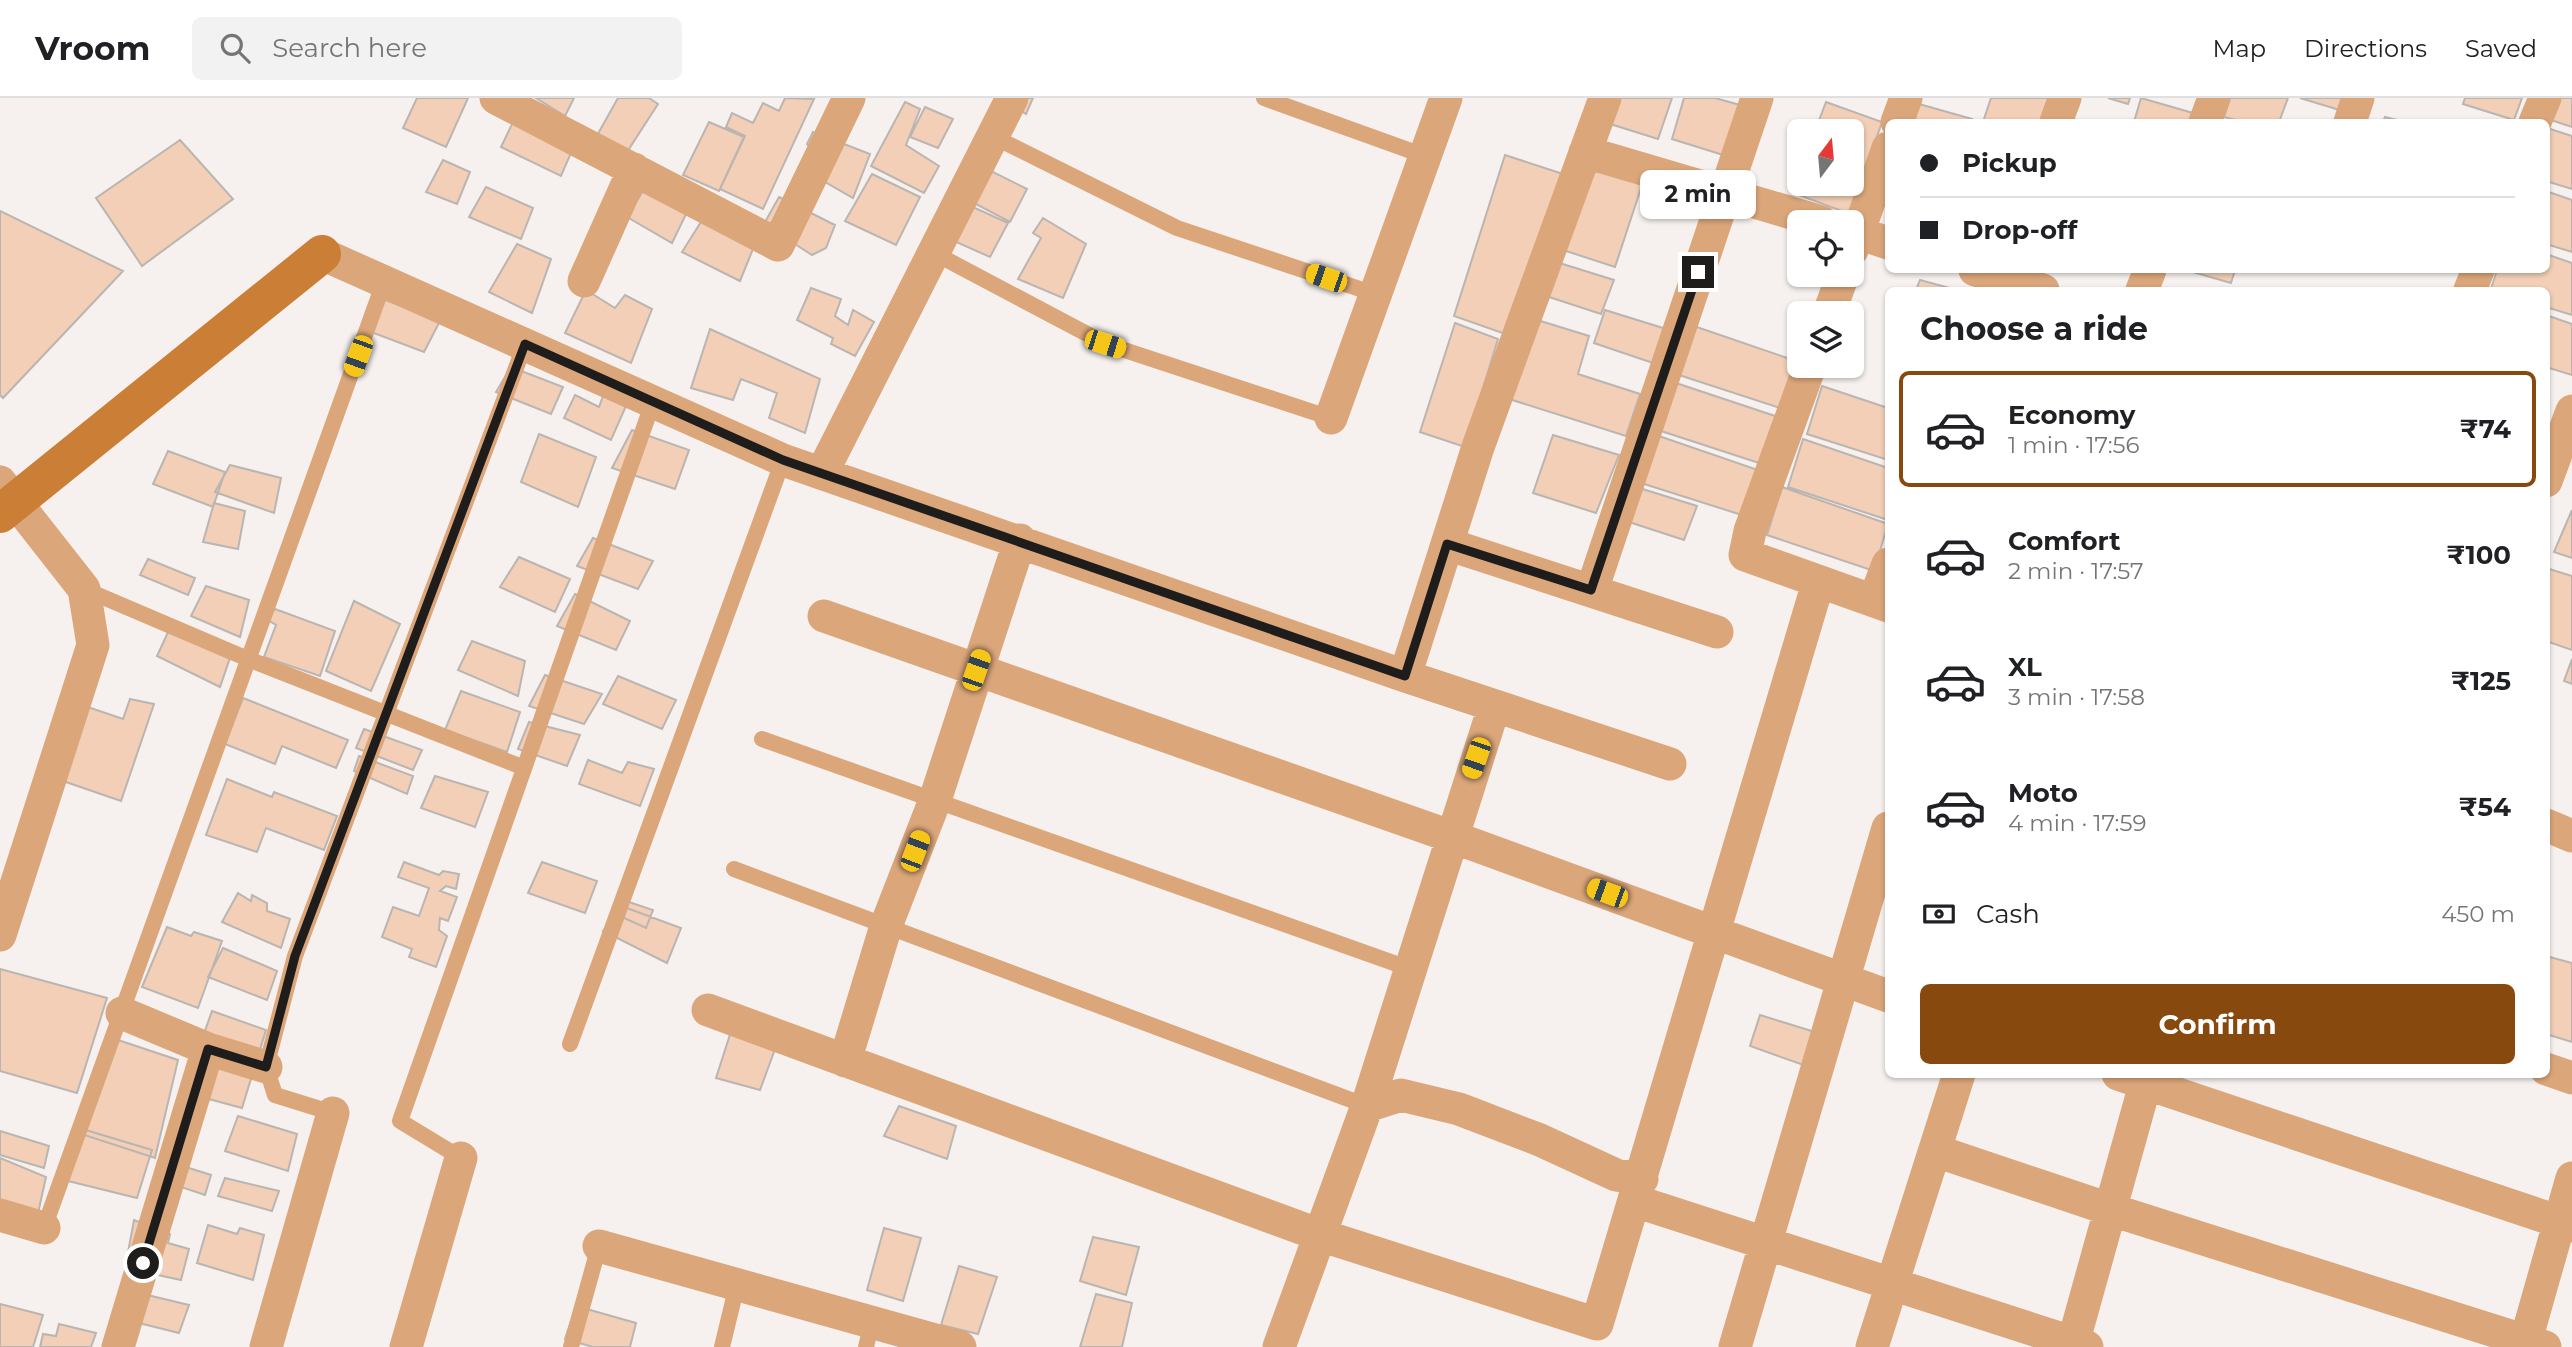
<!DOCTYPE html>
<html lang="en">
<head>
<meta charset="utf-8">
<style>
  body { margin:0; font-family:Montserrat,sans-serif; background:#f2f2f2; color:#202124; height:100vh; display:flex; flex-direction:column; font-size:26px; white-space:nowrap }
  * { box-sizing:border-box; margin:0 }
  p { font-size:23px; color:#757577 }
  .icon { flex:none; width:38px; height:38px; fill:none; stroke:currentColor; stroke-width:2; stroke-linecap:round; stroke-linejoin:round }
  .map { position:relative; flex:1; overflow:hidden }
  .panel { position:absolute; left:1885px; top:189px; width:665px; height:791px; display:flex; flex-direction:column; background:#fff; border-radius:10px; box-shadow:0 2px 5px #0004 }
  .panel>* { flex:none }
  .guide { position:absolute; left:1885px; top:21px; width:665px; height:154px; border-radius:10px; box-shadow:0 2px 5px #0004; display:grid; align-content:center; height:154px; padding:0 35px; background:#fff }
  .needle { width:46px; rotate:16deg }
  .controls { position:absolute; left:1787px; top:21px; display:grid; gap:14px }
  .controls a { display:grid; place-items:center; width:77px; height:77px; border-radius:10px; background:#fff; box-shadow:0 2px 5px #0004; font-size:35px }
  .end { position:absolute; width:32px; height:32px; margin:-16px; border:9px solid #1f1d1c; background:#fff; box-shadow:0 0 0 4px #fff }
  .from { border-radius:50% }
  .bubble { position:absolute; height:49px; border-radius:10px; background:#fff; box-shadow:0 2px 5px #0004; font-size:23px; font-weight:700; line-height:49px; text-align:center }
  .car { position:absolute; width:21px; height:42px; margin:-21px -10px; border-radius:9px; box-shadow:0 0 5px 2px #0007; background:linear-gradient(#f5c518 24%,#345 0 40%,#f5c518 0 76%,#345 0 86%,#f5c518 0) }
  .guide b { display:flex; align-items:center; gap:24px; height:66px; font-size:26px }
  .guide b+b { border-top:2px solid #e0e0e0 }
  .guide i { width:18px; height:18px; background:#202124 }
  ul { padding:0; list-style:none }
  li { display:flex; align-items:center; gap:21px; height:116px; margin:0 14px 10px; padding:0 21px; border:4px solid transparent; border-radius:10px }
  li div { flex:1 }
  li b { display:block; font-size:26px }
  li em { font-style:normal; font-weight:700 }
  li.on { border-color:#88490e }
  li>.icon { width:63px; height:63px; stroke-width:1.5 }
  h2 { padding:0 35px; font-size:32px; line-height:84px }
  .pay { display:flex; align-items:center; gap:18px; height:77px; padding:0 35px; font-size:26px }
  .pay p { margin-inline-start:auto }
  .primary-button { display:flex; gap:14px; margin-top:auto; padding:14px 35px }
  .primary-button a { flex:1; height:80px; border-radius:10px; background:#88490e; color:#fff; font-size:28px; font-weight:700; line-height:80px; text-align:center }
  header { display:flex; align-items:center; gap:42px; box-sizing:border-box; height:98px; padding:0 35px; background:#fff; border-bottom:2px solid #e0e0e0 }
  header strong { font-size:33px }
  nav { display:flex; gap:38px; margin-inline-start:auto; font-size:24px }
  .search { width:490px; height:63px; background:#f2f2f2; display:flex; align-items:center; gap:18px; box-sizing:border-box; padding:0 24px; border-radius:10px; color:#757577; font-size:26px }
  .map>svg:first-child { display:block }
</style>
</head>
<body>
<header>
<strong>Vroom</strong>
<div class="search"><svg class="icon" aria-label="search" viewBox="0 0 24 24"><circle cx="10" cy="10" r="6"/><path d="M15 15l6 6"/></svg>Search here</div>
<nav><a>Map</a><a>Directions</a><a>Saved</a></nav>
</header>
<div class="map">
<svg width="2572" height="1249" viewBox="0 0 2572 1249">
  <rect width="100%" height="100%" fill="#f6f1ee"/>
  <path fill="#f2cfb6" stroke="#bab5b1" stroke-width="2" d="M417 0H468L446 49 403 30Z
    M536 0H574L565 18Z
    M618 0H649L658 6 627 54 595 41Z
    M785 0 814 1 763 111 720 91 745 38 726 29 732 15 753 25 763 5 779 13Z
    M1001 0H1033L1026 16Z
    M1615 0H1672L1658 41 1607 25Z
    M1684 0H1715L1740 7 1723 57 1672 41Z
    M1991 0H2048L2040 24H1983Z
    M2108 0H2130L2128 6Z
    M2141 0 2193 15 2190 24H2134Z
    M2230 0H2288L2279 24H2243L2224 19Z
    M2300 0H2350L2346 14Z
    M2465 0H2522L2514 22 2463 6Z
    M2558 0H2572V29L2551 22Z
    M905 4 920 11 906 47 939 68 924 95 871 68Z
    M1826 4 1882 24 1850 116 1793 95 1799 78V86H1852V33H1815Z
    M1919 6 1972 21 1971 24H1914Z
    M925 9 953 21 938 50 910 39Z
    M2385 19 2405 24H2383Z
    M515 20 574 48 561 78 501 49Z
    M709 24 744 39 719 93 683 77Z
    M2547 30 2572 38V91L2546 83Z
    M813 34 870 56 853 100 799 69 812 51 807 46Z
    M180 42 233 101 142 168 96 100Z
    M1505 57 1566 77 1508 237 1454 218Z
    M443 62 470 74 457 106 426 94Z
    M971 63 1027 91 1010 124 953 94Z
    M1589 63 1644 81 1615 169 1560 151Z
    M872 76 920 99 896 147 845 123Z
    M646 88 689 110 672 145 627 119Z
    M486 89 533 110 521 141 469 119Z
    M2546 93 2572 102V154L2546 146Z
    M779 99 835 127 826 150 812 157 764 126Z
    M953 100 1008 125 990 159 934 134Z
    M0 113 123 173 3 300 0 297Z
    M704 119 755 146 740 183 682 154Z
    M1043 120 1086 146 1063 200 1018 181 1041 140 1033 135Z
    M517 146 551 161 532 215 489 194Z
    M2546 156 2572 165V217L2546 209V192L2491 191 2497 172H2546Z
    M1553 163 1614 182 1601 216 1543 197Z
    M2186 172H2235L2231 185Z
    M1920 182 1957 192H1916Z
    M811 190 841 201 835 218 848 227 853 212 874 224 855 258 831 246 833 240 797 222Z
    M586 192 615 210 625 197 652 211 631 265 565 235Z
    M378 199 440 223 424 254 363 231Z
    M1605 212 1666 231 1653 265 1594 245Z
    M2546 217 2572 226V277L2546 269Z
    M1534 221 1589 238 1578 276 1640 296 1626 338 1509 301Z
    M1455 225 1498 241 1465 349 1420 334Z
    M1688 226 1796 263 1780 310 1673 275Z
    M710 231 820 281 805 335 769 320 777 295 741 281 733 302 691 290Z
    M511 269 563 289 551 316 496 294Z
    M1670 283 1778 319 1762 366 1655 331Z
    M1822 288 1888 310V362L1807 336Z
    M575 297 599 309 603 298 626 308 611 342 564 320Z
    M632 332 689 352 675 391 612 370Z
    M539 336 596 359 578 409 521 384Z
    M1653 336 1761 373 1745 418 1638 384Z
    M1553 337 1619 357 1596 415 1533 395Z
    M1803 341 1888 370V422L1788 389Z
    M168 353 225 374 213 409 153 386Z
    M230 367 281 380 274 415 215 394Z
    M1636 389 1697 408 1684 442 1626 423Z
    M1782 389 1888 426 1874 473 1767 437Z
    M214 405 245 413 238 451 203 444Z
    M2572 412V460L2554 454Z
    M593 440 653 463 638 491 577 468Z
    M519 459 570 481 555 514 500 489Z
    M148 461 195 480 188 497 140 477Z
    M2546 470 2572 478V552L2546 543Z
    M206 488 249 502 240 539 191 518Z
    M575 496 630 523 616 552 557 528Z
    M354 503 400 526 371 593 326 573Z
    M275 511 335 533 320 578 264 559 276 527 266 521Z
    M169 532 232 554 220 589 157 558Z
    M472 543 525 563 518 598 458 572Z
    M2572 561V586L2564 583Z
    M545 577 602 596 584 626 529 608Z
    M618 578 676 602 662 631 603 606Z
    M461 593 520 614 507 654 445 632Z
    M243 600 348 642 336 670 282 648 275 666 225 646Z
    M130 601 154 606 121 703 63 683 85 608 123 621Z
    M529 624 580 637 567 668 518 651Z
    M364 631 422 652 413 672 356 650Z
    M359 658 413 678 407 696 354 673Z
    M588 662 622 675 628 664 654 671 640 708 579 686Z
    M435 678 488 694 475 729 421 710Z
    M227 681 272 699 274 694 337 718 324 752 266 730 257 754 206 737Z
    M404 764 439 777 443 773 459 776 456 791 446 788 440 793 457 799 448 823 440 820 439 832 447 838 436 869 409 859 412 851 382 839 393 809 419 818 429 790 398 779Z
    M542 764 597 783 585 815 528 795Z
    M238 795 251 803 252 797 267 805V813L290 821 281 850 222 824Z
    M617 800 653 812 646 830 611 814Z
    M624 809 681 830 667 865 603 833Z
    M167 829 191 838 194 834 222 843 198 910 142 889Z
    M223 850 277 873 267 902 208 879Z
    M2546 858 2572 865V944L2546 936Z
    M0 871 107 900 77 995 0 973Z
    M212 913 266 932 242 1010 183 994Z
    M1760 917 1818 935 1809 969 1750 948Z
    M736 918 778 943 760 992 716 980Z
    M112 940 178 962 155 1060 72 1033Z
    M899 1008 956 1028 947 1061 884 1038Z
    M238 1018 297 1036 288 1073 225 1053Z
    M79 1030 152 1052 137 1100 64 1082Z
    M0 1033 49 1048 44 1070 0 1057Z
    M0 1060 46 1079 37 1120 0 1111Z
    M170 1064 211 1077 205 1097 163 1083Z
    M225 1080 279 1093 272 1113 218 1098Z
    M134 1122 170 1136 168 1145 189 1151 181 1182 125 1170Z
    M208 1127 237 1136 240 1130 264 1137 253 1182 197 1165Z
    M884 1130 921 1140 903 1203 867 1192Z
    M1093 1139 1139 1149 1126 1197 1080 1183Z
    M959 1168 997 1179 978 1236 941 1227Z
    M139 1195 189 1207 179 1235 131 1223Z
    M1096 1196 1132 1205 1122 1249H1080Z
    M0 1206 43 1217 33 1249H0Z
    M576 1208 636 1225 630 1249H593L565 1241Z
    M59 1226 96 1235 91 1249H40L43 1236 56 1238Z"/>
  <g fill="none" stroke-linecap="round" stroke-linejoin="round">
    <path stroke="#dba67a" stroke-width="16" d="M1264 0 1425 58
      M992 38 1177 130 1375 196
      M934 155 1106 246 1331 320
      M84 491 248 561 522 669
      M762 641 1408 870
      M734 771 1367 1008
      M570 946 783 362
      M333 1015 275 997 266 969 295 858 525 246
      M461 1060 400 1023 653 304
      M44 1130 384 184
      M571 1249 599 1148
      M722 1249 737 1187
      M866 1249 872 1224"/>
    <path stroke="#dba67a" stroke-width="33" d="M496 0 778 147 849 0
      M1897 24 1906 0
      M2056 24 2065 0
      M2205 24 2214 0
      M2350 24 2358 0
      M2535 24 2545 0
      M1585 54 1822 124
      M1852 133 1888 145
      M1852 152 1888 50
      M322 156 783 362 1405 578 1670 666
      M1975 172 2043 192
      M584 183 634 71
      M2142 192 2150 172
      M2470 192 2478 172
      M1829 215 1843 177
      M1810 268 1750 433 1745 457 1888 508
      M1331 320 1446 0
      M822 375 1012 0
      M2546 383 2572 313
      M0 384 84 491 93 547 0 837
      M1447 446 1717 534
      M1592 492 1757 0
      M1874 503 1888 466
      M824 518 1450 738 1888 898
      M1405 578 1478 349 1605 0
      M2546 727 2572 738
      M708 912 1320 1137 1597 1226 1818 485
      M122 915 208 951
      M845 963 886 828 935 702 1020 442
      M2546 971 2572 980
      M2118 976 2572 1128
      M1367 1008 1401 997 1459 1011 1540 1042 1616 1077 1642 1081
      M1936 1053 2112 1112 2545 1249
      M1635 1103 2087 1249
      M0 1117 44 1130
      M599 1148 960 1249
      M118 1249 208 951 266 969
      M266 1249 333 1015
      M406 1249 461 1060
      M1279 1249 1367 1008 1494 609
      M1735 1249 1888 730
      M1872 1249 1959 976
      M2072 1249 2148 976
      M2524 1249 2572 1080"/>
    <path stroke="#cb7e35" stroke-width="38" d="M0 416 322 156"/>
  </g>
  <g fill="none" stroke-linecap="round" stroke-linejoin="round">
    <path stroke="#1f1d1c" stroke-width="9" d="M143 1165 208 951 266 969 295 858 525 246 783 362 1405 578 1447 446 1591 492 1698 174"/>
  </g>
</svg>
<div class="controls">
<a><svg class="needle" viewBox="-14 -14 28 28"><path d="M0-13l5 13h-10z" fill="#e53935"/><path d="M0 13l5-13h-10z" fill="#757577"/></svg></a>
<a><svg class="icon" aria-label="locate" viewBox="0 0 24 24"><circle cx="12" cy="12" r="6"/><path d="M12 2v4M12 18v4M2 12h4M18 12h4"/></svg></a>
<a><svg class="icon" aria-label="layers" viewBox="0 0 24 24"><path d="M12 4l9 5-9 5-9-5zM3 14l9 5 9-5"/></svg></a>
</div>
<i class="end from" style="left:143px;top:1165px"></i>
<i class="end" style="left:1698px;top:174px"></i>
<div class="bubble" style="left:1640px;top:72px;width:116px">2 min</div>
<i class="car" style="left:1326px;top:180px;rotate:289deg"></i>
<i class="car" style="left:1105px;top:246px;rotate:108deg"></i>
<i class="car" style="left:358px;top:258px;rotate:200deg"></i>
<i class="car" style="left:976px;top:572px;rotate:19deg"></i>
<i class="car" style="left:1476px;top:660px;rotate:199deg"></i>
<i class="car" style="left:915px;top:753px;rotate:21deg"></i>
<i class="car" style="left:1607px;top:795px;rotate:290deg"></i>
<div class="guide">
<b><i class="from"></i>Pickup</b>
<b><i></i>Drop-off</b>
</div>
<section class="panel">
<h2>Choose a ride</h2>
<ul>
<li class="on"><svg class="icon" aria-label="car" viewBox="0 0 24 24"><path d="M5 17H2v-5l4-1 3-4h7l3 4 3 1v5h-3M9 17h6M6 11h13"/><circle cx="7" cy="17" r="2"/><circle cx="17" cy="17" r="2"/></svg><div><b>Economy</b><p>1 min · 17:56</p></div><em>₹74</em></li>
<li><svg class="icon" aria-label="car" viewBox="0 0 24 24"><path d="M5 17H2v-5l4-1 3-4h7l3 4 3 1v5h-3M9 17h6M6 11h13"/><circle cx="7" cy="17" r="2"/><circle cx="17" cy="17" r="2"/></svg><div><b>Comfort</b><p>2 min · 17:57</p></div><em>₹100</em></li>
<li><svg class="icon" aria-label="car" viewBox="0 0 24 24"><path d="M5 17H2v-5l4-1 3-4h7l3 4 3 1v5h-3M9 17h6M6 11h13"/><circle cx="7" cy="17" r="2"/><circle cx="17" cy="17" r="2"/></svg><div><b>XL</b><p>3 min · 17:58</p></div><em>₹125</em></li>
<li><svg class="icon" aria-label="car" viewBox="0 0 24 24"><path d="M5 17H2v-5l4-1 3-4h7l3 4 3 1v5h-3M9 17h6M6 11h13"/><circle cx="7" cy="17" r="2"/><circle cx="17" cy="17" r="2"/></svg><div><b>Moto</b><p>4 min · 17:59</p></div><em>₹54</em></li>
</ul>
<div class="pay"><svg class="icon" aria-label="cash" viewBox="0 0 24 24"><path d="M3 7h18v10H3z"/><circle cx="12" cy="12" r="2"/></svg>Cash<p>450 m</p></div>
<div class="primary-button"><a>Confirm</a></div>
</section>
</div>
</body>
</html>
